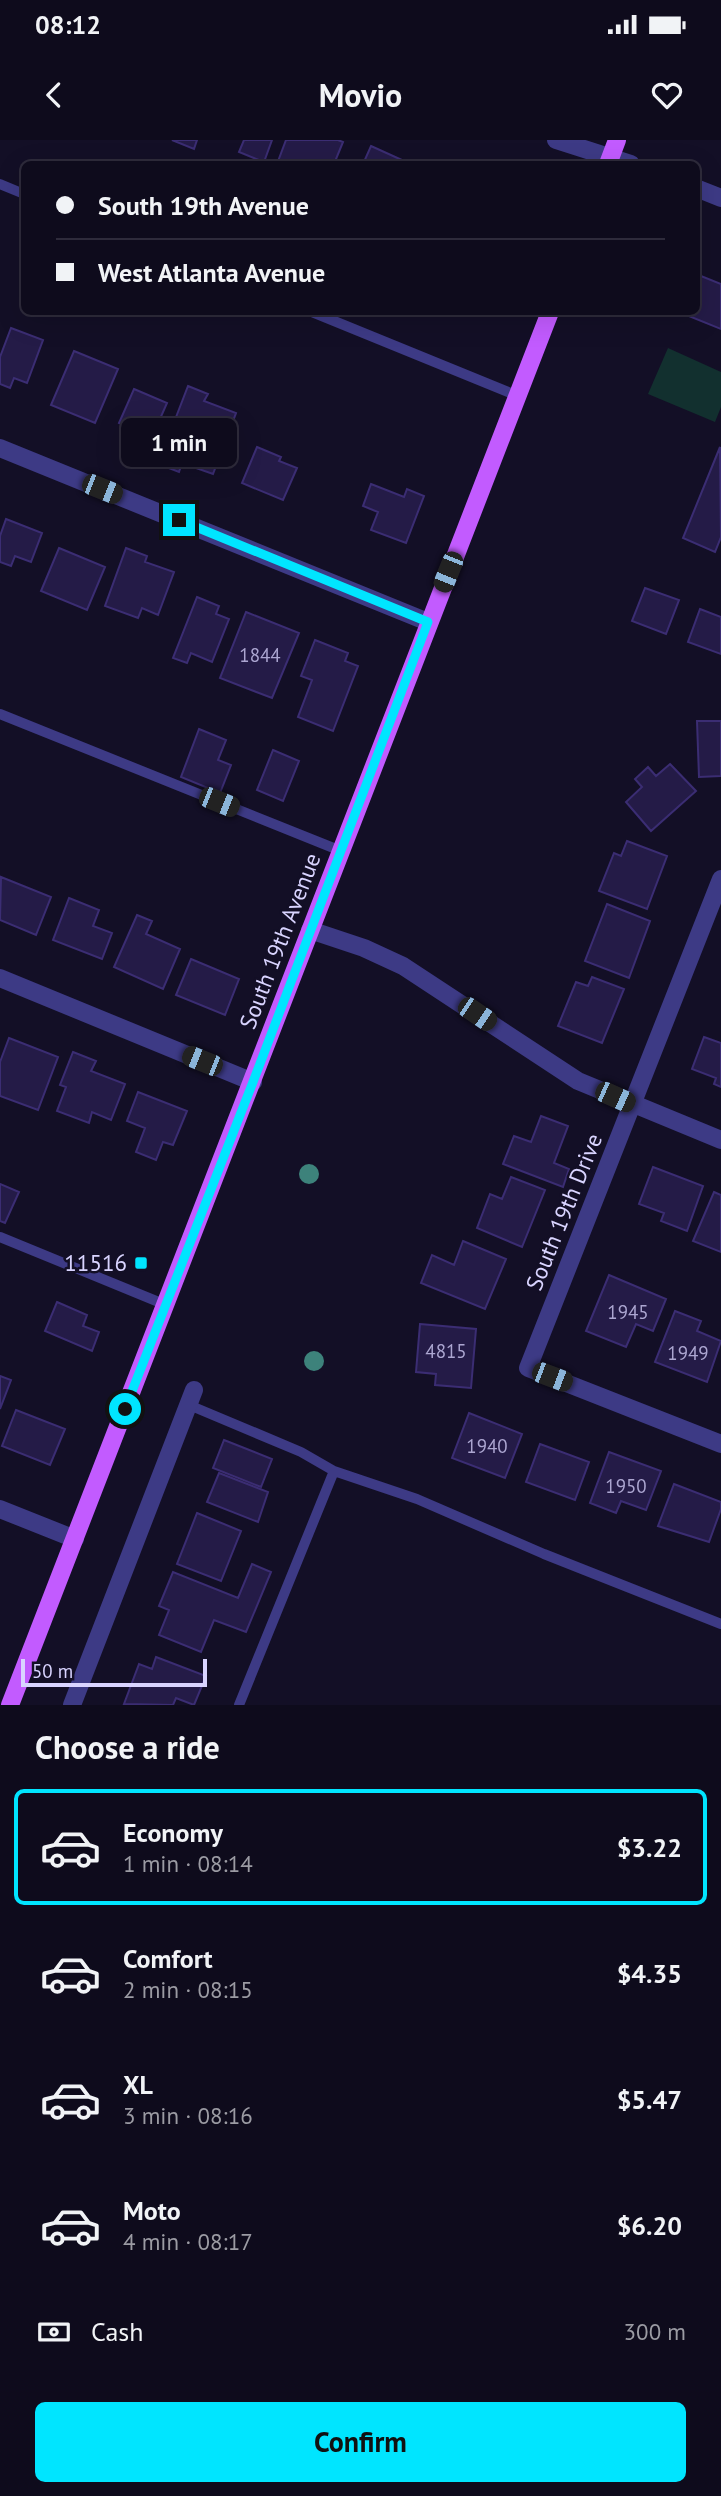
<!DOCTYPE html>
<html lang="en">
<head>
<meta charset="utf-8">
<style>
  body { margin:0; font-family:"PT Sans",sans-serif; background:#1c1929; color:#f1f3f6; height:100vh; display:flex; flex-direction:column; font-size:26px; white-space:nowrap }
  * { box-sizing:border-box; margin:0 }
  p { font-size:23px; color:#9b9ba3 }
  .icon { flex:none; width:38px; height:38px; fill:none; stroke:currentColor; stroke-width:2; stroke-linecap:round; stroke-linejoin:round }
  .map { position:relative; height:1565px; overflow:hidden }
  .details { display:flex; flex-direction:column; background:#0e0b1c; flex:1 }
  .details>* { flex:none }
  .hud { position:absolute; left:21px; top:21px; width:679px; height:154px; border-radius:10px; box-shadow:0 7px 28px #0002,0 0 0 2px #2e2b3b; display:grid; align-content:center; height:154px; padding:0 35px; background:#0e0b1c }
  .scale { position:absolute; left:21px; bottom:18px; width:186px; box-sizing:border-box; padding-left:7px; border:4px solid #d9d4ff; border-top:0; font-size:19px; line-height:24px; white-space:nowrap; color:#d9d4ff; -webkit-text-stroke:5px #130f26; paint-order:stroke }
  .end { position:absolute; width:32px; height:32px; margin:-16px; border:9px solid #00e5ff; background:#111; box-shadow:0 0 0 4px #111 }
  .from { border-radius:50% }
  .bubble { position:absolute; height:49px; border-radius:10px; background:#0e0b1c; box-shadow:0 7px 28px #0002,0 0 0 2px #2e2b3b; font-size:23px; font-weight:700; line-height:49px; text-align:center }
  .car { position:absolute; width:21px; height:42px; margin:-21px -10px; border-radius:9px; box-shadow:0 0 5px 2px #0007; background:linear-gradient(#222 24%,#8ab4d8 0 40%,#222 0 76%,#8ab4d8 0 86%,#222 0) }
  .hud b { display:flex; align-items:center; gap:24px; height:66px; font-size:26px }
  .hud b+b { border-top:2px solid #2e2b3b }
  .hud i { width:18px; height:18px; background:#f1f3f6 }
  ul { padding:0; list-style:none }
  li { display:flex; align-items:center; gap:21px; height:116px; margin:0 14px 10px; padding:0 21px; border:4px solid transparent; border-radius:10px }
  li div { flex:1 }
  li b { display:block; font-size:26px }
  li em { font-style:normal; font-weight:700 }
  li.current { border-color:#00e5ff }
  li>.icon { width:63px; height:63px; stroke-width:1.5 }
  h2 { padding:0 35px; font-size:32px; line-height:84px }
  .pay { display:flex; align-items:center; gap:18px; height:77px; padding:0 35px; font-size:26px }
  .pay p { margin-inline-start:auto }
  .action { display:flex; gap:14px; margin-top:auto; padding:14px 35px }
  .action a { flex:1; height:80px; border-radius:10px; background:#00e5ff; color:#111; font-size:28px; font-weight:700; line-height:80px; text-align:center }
  .status { display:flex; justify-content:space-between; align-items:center; height:49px; padding:0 35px; background:#0e0b1c; direction:ltr }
  .status svg { height:19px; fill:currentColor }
  header { display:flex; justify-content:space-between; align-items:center; height:91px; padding:0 35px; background:#0e0b1c; font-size:32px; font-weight:700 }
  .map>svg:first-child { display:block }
</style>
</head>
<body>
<div class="status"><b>08:12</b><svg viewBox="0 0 49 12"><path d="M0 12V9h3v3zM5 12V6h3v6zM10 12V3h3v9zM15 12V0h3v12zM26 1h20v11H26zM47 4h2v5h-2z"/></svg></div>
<header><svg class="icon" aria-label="back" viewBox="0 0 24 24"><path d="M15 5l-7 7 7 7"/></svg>Movio<svg class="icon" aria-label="heart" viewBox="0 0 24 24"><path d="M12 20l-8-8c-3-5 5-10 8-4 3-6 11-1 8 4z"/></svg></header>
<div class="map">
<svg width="721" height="1565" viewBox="0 0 721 1565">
  <rect width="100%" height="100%" fill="#130f26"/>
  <path fill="#12302f" d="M668 208 721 232V267L715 282 648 254Z"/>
  <path fill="#241b47" stroke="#3b2d73" stroke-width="2" d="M172 0H197L194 9Z
    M244 0H272L264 22 239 12Z
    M286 0H338L343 2 334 24H277Z
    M371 6 402 20 400 24H363Z
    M696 134 721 144V189L679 172H696Z
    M11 188 43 200 27 243 14 238 10 248 0 244V217Z
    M74 211 118 229 95 283 51 265Z
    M188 246 208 254 204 261 236 273 213 334 182 323 179 332 158 324Z
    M134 249 167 263 152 297 119 283Z
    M257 307 281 317 279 321 297 328 283 360 242 343Z
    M720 307 721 397 715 412 683 398Z
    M371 344 404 357 407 349 424 356 406 403 371 390 378 372 363 366Z
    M6 379 42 393 31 422 15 416 11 426 0 422V396Z
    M59 408 105 427 87 470 41 451Z
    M126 408 147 416 145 422 174 432 158 475 142 468 138 478 105 466Z
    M645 448 679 460 666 494 632 481Z
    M197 457 219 466 216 474 229 479 212 522 191 513 187 523 173 518Z
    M700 469 721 477V514L688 502Z
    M246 472 299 493 272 558 220 538Z
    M315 500 348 513 345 521 358 526 333 591 298 577 312 540 301 536Z
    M697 581H721V636L699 637Z
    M199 589 226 600 218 620 231 625 220 653 181 637Z
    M273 610 299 621 283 661 257 650Z
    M670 624 696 651 651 691 626 662 642 647 635 639 648 627 656 636Z
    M627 701 667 716 647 769 599 751 614 713 621 716Z
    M1 737 51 757 36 795 0 780Z
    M69 758 99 770 93 786 112 793 102 819 53 800Z
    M607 764 650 781 629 838 585 821Z
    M137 775 152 781 146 794 180 809 163 849 114 827Z
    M191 819 239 839 225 875 176 855Z
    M592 837 624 849 602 903 558 886 576 842 588 846Z
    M704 897 721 903V947L714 944 716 938 692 929Z
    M9 898 58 917 38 970 0 956V922Z
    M73 912 96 921 91 931 125 944 111 980 92 972 89 983 57 971 66 947 60 945Z
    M138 952 187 971 173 1005 163 1002 156 1020 136 1012 145 988 127 981Z
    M541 976 568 986 554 1023 569 1029 563 1047 503 1024 514 996 531 1002Z
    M653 1027 703 1046 687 1091 661 1081 664 1073 639 1064Z
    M511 1037 545 1050 522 1107 477 1088 490 1054 502 1059Z
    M0 1044 19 1052 5 1083 0 1081Z
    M714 1052 721 1055V1112L693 1101Z
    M463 1101 506 1119 485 1169 421 1143 432 1115 454 1125Z
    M609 1135 666 1159 653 1191 636 1184 626 1207 586 1191Z
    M57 1162 87 1175 83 1186 99 1192 92 1211 45 1191Z
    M675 1171 701 1181 697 1191 721 1201 707 1242 655 1222Z
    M420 1184 476 1189 471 1248 435 1245 436 1234 416 1232Z
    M0 1236 11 1240 0 1269Z
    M16 1270 65 1289 50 1325 2 1306Z
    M469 1273 522 1294 505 1338 452 1318Z
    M224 1300 272 1319 261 1347 213 1328Z
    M540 1304 589 1322 575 1360 526 1342Z
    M609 1312 661 1331 646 1370 621 1361 616 1373 590 1363Z
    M219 1333 268 1352 258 1382 207 1362Z
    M674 1344 721 1362V1369L709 1402 658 1386Z
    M197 1373 241 1391 221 1441 177 1424Z
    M252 1424 271 1432 246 1492 214 1480 201 1512 159 1495 169 1470 159 1466 173 1432 238 1458Z
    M156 1517 206 1536 194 1565 176 1558 173 1565 124 1564 139 1524 152 1529Z"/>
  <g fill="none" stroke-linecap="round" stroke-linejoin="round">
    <path stroke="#3d3a85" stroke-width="10" d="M0 44 24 54
      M312 172 518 256
      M0 574 341 711
      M0 1097 166 1165
      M189 1265 301 1312 334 1331 239 1565
      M334 1331 417 1359 544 1414 721 1484"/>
    <path stroke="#3d3a85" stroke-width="18" d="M0 308 428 482
      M721 739 528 1228 721 1304
      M310 790 364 808 403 826 578 941 721 1000
      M0 838 253 942
      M0 1369 75 1399
      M72 1565 194 1250"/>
    <path stroke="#3d3a85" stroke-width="18" d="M556 0 631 24
      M696 48 721 58"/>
    <path stroke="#c25bff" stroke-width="18" d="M608 24 617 0
      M10 1565 550 172"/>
  </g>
  <g fill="#3d827b">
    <circle cx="309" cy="1034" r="10"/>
    <circle cx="314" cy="1221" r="10"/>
  </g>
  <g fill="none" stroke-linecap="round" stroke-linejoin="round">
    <path stroke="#00e5ff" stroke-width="9" d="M125 1269 253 942 428 482 179 380"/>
  </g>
  <rect fill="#00e5ff" stroke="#130f26" stroke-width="2.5" x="134" y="1116" width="14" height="14" rx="3.5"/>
  <g text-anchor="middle" stroke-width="5" stroke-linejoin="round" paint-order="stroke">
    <g font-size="19" fill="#aca6d1">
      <text x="260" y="522">1844</text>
      <text x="628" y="1179">1945</text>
      <text x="446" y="1218">4815</text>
      <text x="688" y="1220">1949</text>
      <text x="487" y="1313">1940</text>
      <text x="626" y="1353">1950</text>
    </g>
    <g font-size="23" fill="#d9d4ff" stroke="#130f26">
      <text transform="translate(280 801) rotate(-69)" y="8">South 19th Avenue</text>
      <text transform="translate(564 1072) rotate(-68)" y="8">South 19th Drive</text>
    </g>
    <g font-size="23" fill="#d9d4ff" stroke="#130f26" text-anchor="end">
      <text x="127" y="1131">11516</text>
    </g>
  </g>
</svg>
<div class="scale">50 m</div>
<i class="end from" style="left:125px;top:1269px"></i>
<i class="end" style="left:179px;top:380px"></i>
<div class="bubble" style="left:121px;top:278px;width:116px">1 min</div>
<i class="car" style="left:102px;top:349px;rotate:112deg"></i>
<i class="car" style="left:448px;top:432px;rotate:202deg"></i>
<i class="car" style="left:219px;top:662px;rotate:112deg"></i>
<i class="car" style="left:477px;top:874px;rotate:124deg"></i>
<i class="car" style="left:202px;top:921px;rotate:292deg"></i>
<i class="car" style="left:615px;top:957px;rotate:114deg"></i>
<i class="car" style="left:552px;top:1237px;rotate:111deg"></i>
<div class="hud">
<b><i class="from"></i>South 19th Avenue</b>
<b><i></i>West Atlanta Avenue</b>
</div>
</div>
<section class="details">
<h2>Choose a ride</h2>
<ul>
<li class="current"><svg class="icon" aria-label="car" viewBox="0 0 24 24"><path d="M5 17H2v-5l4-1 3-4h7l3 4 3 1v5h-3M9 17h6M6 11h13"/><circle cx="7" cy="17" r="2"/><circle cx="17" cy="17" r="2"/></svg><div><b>Economy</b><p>1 min · 08:14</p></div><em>$3.22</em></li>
<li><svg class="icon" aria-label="car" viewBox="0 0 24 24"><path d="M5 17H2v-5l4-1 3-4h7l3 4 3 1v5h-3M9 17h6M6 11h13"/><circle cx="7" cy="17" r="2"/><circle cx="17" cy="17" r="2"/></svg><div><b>Comfort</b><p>2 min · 08:15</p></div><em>$4.35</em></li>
<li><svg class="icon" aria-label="car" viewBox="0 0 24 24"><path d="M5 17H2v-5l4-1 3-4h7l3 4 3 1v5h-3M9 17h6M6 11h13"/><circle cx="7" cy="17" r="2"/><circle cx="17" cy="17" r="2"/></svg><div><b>XL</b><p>3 min · 08:16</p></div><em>$5.47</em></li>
<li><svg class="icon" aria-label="car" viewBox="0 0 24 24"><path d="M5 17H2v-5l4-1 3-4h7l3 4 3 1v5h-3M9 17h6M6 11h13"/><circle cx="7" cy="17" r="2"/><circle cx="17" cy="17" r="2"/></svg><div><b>Moto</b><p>4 min · 08:17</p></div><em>$6.20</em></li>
</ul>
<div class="pay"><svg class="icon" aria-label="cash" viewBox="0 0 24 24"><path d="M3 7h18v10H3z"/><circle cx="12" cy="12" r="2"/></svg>Cash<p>300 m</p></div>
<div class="action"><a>Confirm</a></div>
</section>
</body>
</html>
